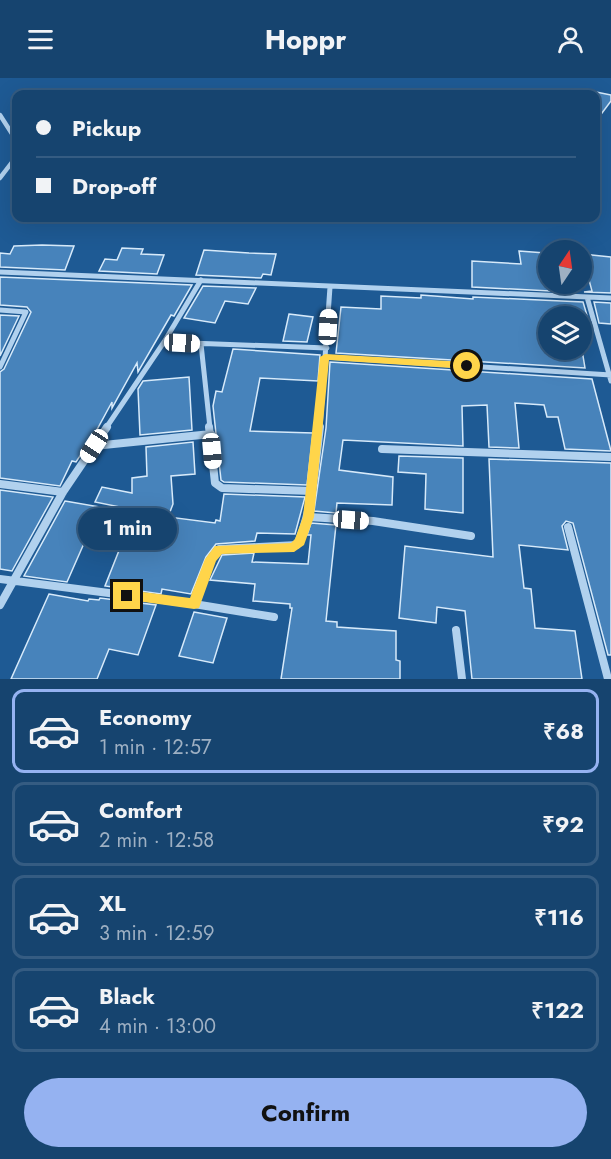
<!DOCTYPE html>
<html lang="en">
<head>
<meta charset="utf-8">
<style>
  body { margin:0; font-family:Jost,sans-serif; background:#234e77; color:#f1f3f6; height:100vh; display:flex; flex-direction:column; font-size:22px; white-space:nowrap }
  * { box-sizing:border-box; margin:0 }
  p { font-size:20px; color:#9eb0c3 }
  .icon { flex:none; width:33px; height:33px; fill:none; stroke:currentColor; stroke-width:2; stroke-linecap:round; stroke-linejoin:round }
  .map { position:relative; height:601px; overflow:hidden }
  .side { display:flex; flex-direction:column; background:#16446f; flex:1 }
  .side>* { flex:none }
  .top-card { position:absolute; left:12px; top:12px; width:588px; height:132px; border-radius:12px; box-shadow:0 6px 24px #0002,0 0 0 2px #355c82; display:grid; align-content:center; height:132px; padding:0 24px; background:#16446f }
  .needle { width:39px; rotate:13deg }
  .controls { position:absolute; left:538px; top:162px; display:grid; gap:12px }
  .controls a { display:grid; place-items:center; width:54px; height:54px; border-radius:50%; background:#16446f; box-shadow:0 6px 24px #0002,0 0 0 2px #355c82; font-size:30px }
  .end { position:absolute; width:27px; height:27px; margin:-14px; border:8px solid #ffd54a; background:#111; box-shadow:0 0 0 3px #111 }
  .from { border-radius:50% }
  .bubble { position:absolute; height:42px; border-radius:21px; background:#16446f; box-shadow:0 6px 24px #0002,0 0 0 2px #355c82; font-size:20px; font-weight:700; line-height:42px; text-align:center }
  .car { position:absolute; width:18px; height:36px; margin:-18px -9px; border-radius:8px; box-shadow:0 0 4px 2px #0007; background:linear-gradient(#fff 24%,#345 0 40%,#fff 0 76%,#345 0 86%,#fff 0) }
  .top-card b { display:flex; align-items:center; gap:21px; height:57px; font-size:22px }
  .top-card b+b { border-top:2px solid #355c82 }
  .top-card i { width:15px; height:15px; background:#f1f3f6 }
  ul { padding:10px 0 0; list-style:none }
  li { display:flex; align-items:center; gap:18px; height:84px; margin:0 12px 9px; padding:0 12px; border:3px solid #355c82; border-radius:12px }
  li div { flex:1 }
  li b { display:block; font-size:22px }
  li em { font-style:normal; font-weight:700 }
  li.active { border-color:#95b2f1 }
  li>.icon { width:54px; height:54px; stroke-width:1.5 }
  .action { display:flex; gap:12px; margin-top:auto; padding:12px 24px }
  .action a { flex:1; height:69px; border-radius:36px; background:#95b2f1; color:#111; font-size:24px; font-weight:700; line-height:69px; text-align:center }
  header { display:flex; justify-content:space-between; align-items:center; height:78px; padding:0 24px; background:#16446f; font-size:27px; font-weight:700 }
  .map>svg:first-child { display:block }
</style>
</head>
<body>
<header><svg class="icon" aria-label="menu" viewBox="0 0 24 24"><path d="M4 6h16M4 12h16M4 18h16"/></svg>Hoppr<svg class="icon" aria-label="person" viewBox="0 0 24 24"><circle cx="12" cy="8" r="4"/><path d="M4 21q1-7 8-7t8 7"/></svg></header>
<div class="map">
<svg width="611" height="601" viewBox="0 0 611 601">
  <rect width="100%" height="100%" fill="#1e5a94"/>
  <path fill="#4783bb" stroke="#d7eafa" stroke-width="1.5" d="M596 14 611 17V23L596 43Z
    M14 168 42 167 74 168 65 192 0 189V175L10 176Z
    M122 170 143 171 141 176 164 177 157 196 99 193 105 181 117 182Z
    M204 172 249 175 276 176 271 197 263 196 261 200 196 197Z
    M519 173 545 175 550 213 472 209V183L521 186Z
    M582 176 611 179V215L584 214 592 213Z
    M0 199 192 207 174 238 171 237 138 294 137 285 112 330V324L94 357 76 384 72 383 60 408 0 400V294L4 291 31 234 27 229 0 227Z
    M203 208 256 210 248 226 225 223 215 245 184 240Z
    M421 217 473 221V219L583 224 589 244 582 243V238L549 236V272H582L585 290 336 275 341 229 381 231V218L421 220Z
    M594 224 611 225V246L599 245Z
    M289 236 313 239 307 264 283 263Z
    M0 237 19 238 0 278Z
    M233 271 320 277 318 303 260 300 250 353 313 355 307 407 224 404 221 402 213 328 216 313 222 314Z
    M330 284 592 301 611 373 565 371 558 339H547L544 327 515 325 519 370 489 369 487 327 462 328 463 368 343 362 339 392 393 399 392 427 337 425 336 435 314 433 326 350Z
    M189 299 192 352 140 357 138 311 143 303Z
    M193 364 195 396 171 398 173 426 168 439 215 445 216 442 220 443 224 416 305 419 295 456 257 455 255 463 216 466 206 479 191 516 162 511 161 516 105 508 135 432 95 424 102 409 132 415V400L147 398 146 369Z
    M399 378 463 380V435L425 431 426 396 398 394Z
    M489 381 611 385V577H608L573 445 566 443 562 448 568 472 519 467 524 510 531 511 535 550 575 553 582 601H472L465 533 437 529 436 545 399 540 405 468 493 479Z
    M0 412 53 419 12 493 0 491Z
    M65 423 100 429 67 504 24 498Z
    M311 445 336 447 326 543 337 544V549L396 553V582L400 583V601H281L292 530H290V526L253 523 255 506 210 502 222 477 254 475 252 484 308 486 311 457H307Z
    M49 516 88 523 89 521 99 522 100 520 156 527 138 577 109 571 97 601H11Z
    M194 534 227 540 213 585 179 578Z"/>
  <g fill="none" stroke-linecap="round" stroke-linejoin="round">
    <path stroke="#b1d1ee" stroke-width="4.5" d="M0 37 16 62
      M0 100 16 79"/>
    <path stroke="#b1d1ee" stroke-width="5" d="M0 194 611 220
      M587 219 611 303
      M0 232 26 234 0 289
      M164 264 327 270
      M201 266 210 350
      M325 279 611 297
      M106 350 164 264 201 202
      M320 350 330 209"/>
    <path stroke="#b1d1ee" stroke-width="8" d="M209 349 215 405 222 410 312 413
      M94 368 211 356
      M382 371 611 379
      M0 406 63 414
      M309 439 373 443 471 458
      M568 449 608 601
      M0 501 194 526 211 481 219 471 297 467C313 430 315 388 320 349
      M194 526 274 539
      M0 527 63 414 107 349
      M456 552 462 601"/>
  </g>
  <path fill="#ffd54a" d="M325 276 467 284 472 288 467 291 329 282 314 439 304 467 294 474 222 476 216 483 199 530 194 531 123 521 121 518 127 512 190 520 205 481 215 468 291 465 295 461 303 439 320 279Z"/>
</svg>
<div class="controls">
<a><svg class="needle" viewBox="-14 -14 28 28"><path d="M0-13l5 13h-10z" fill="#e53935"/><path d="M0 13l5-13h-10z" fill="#9eb0c3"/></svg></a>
<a><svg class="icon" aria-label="layers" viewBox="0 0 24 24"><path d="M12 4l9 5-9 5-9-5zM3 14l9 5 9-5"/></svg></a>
</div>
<i class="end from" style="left:467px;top:288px"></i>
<i class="end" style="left:127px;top:518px"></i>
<div class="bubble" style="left:78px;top:430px;width:99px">1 min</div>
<i class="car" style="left:328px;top:249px;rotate:3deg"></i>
<i class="car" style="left:182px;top:265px;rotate:93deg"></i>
<i class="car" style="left:94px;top:368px;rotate:213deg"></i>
<i class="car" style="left:212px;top:373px;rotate:175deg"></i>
<i class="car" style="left:351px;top:442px;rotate:94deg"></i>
<div class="top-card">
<b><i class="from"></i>Pickup</b>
<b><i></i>Drop-off</b>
</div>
</div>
<section class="side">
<ul>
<li class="active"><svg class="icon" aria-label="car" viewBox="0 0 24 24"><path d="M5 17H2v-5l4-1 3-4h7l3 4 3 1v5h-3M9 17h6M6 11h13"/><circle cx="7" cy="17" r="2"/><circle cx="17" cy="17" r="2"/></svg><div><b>Economy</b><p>1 min · 12:57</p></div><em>₹68</em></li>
<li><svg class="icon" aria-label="car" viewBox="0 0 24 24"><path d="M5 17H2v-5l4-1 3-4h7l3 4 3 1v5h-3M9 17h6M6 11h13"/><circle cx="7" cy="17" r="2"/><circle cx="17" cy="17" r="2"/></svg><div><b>Comfort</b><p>2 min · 12:58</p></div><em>₹92</em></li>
<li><svg class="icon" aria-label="car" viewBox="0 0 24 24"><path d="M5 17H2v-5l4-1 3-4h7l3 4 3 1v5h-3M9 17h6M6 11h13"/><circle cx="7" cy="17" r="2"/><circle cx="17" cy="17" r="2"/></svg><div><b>XL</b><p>3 min · 12:59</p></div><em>₹116</em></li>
<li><svg class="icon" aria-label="car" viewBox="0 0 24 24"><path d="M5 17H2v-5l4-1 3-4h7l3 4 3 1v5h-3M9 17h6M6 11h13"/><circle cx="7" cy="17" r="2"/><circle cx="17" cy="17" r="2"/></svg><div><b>Black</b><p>4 min · 13:00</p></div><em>₹122</em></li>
</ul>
<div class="action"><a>Confirm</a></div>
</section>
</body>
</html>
